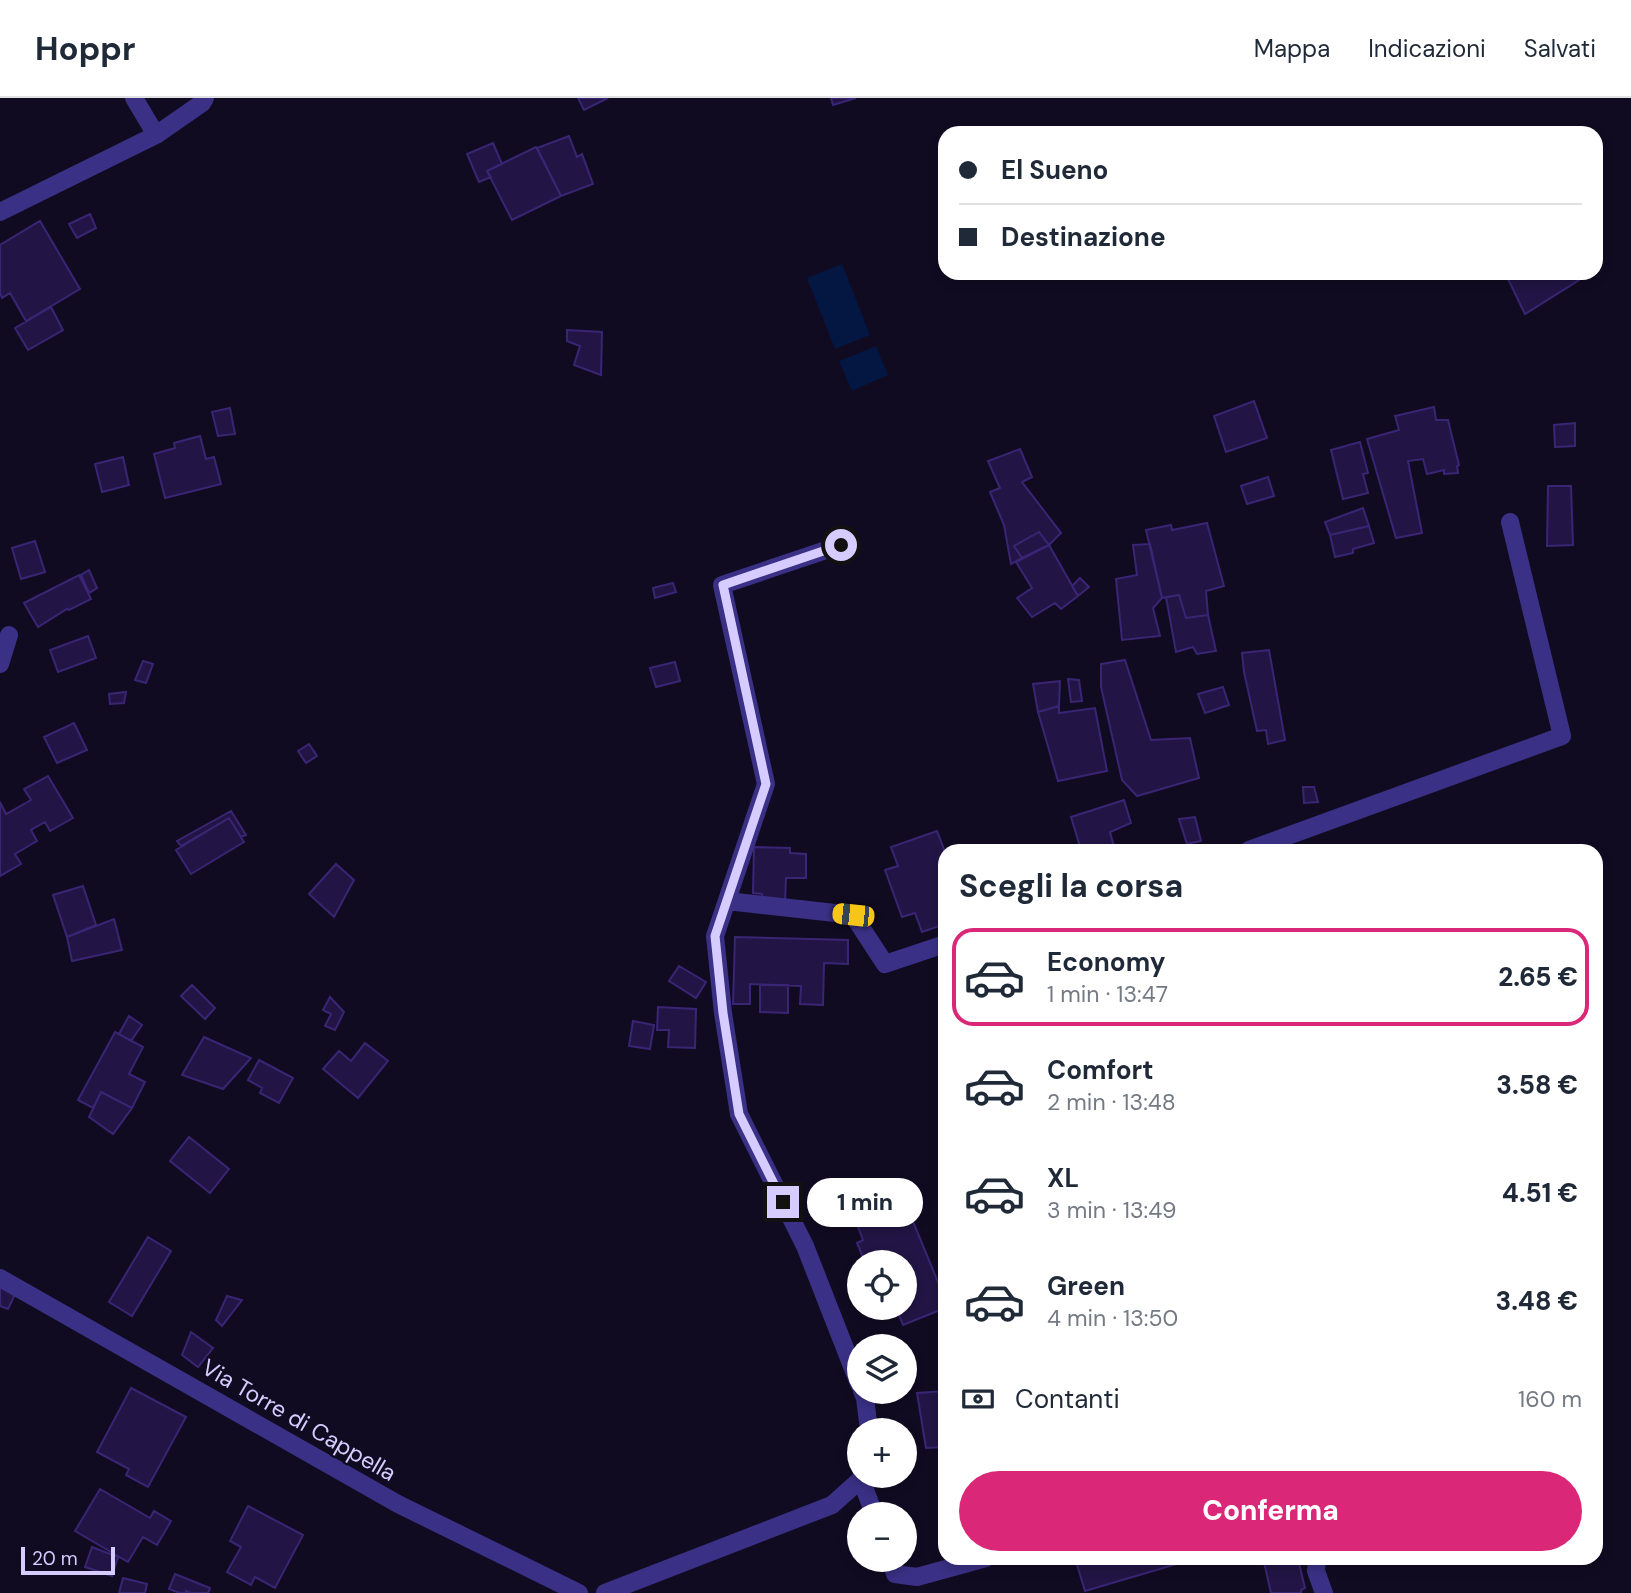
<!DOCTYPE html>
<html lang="it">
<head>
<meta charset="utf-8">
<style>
  body { margin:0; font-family:"DM Sans",sans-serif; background:#f2f2f3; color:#1f2937; height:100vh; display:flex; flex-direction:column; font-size:26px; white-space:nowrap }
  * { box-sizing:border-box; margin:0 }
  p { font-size:23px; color:#747a83 }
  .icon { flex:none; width:38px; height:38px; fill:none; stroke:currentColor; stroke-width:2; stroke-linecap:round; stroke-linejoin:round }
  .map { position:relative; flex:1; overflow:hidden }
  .side { position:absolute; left:938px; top:746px; width:665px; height:721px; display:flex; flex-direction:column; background:#fff; border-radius:21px; box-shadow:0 4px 10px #0003 }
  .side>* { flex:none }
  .top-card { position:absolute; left:938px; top:28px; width:665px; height:154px; border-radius:21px; box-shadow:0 4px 10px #0003; display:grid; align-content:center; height:154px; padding:0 21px; background:#fff }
  .tools { position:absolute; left:847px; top:1152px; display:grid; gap:14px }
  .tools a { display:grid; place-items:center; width:70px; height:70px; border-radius:50%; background:#fff; box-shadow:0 4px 10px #0003; font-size:35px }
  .scale { position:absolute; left:21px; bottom:18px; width:94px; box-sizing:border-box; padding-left:7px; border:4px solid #d6ccff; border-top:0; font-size:19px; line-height:24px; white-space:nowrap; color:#d6ccff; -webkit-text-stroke:5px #110b22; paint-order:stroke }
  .end { position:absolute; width:32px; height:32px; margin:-16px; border:9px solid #d6ccff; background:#111; box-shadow:0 0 0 4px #111 }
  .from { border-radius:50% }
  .bubble { position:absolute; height:49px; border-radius:24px; background:#fff; box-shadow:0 4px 10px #0003; font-size:23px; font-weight:800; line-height:49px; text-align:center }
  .car { position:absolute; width:21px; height:42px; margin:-21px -10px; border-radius:9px; box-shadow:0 0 5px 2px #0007; background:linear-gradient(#f5c518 24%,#345 0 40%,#f5c518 0 76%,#345 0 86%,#f5c518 0) }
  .top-card b { display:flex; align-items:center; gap:24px; height:66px; font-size:26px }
  .top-card b+b { border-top:2px solid #e0e1e3 }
  .top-card i { width:18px; height:18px; background:#1f2937 }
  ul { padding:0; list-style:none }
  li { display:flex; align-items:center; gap:21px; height:98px; margin:0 14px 10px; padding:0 7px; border:4px solid transparent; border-radius:21px }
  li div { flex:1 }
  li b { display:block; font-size:26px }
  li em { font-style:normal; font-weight:800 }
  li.on { border-color:#db2777 }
  li>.icon { width:63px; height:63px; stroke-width:1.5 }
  h2 { padding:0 21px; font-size:32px; line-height:84px }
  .pay { display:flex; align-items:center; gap:18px; height:77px; padding:0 21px; font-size:26px }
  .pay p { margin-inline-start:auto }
  .primary-button { display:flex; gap:14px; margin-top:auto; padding:14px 21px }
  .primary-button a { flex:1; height:80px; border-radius:42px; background:#db2777; color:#fff; font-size:28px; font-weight:800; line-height:80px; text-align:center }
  header { display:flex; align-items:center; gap:42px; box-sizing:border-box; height:98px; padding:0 35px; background:#fff; border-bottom:2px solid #e0e1e3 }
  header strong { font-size:33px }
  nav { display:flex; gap:38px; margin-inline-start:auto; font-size:24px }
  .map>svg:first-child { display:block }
</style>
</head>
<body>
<header>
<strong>Hoppr</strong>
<nav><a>Mappa</a><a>Indicazioni</a><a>Salvati</a></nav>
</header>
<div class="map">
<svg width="1631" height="1495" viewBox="0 0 1631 1495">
  <rect width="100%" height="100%" fill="#110b22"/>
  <path fill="#041642" d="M842 166 870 237 835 251 807 180Z
    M876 248 888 277 852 293 839 263Z"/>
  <path fill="#221545" stroke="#3a2574" stroke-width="2" d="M578 0H608L584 12Z
    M831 0H856L833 7Z
    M569 38 577 59 582 56 593 86 561 98 537 50Z
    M493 45 502 66 487 73 491 79 479 84 467 56Z
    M536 49 561 98 512 122 487 73Z
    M90 116 96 130 77 140 69 126Z
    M40 123 80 191 26 223 10 195 2 200 0 195V147Z
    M1510 175H1576L1579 182 1525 216 1506 177Z
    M51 209 63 232 28 252 15 230Z
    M567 232 602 234 601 277 574 267 580 248 567 243Z
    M1254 303 1267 340 1226 354 1214 318Z
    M1434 309 1436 322H1448L1459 367 1457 368 1458 375 1444 376V372L1427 376 1423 361 1408 363 1422 435 1396 440 1367 341 1399 332 1395 318Z
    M230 310 235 336 218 338 212 314Z
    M1575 325V348L1555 349 1554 327Z
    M200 338 206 361 214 359 221 386 165 400 154 356 175 350 174 345Z
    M1360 344 1368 375 1363 376 1368 395 1343 401 1331 352Z
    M1020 351 1032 379 1022 384 1061 435 1049 447 1039 434 1014 448 1022 460 1011 466 1004 427 990 394 1000 390 988 363Z
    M123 359 129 387 102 394 95 366Z
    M1268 379 1274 398 1247 406 1241 388Z
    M1548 388H1571L1573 447 1547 448Z
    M1363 410 1369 428 1330 437 1325 424Z
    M1207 425 1224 488 1206 493 1208 517 1186 520 1179 497 1162 500 1146 432 1171 427 1172 432Z
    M1369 428 1374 445 1353 451V455L1335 459 1330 437Z
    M1039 434 1049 447 1022 460 1014 448Z
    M35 443 45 474 21 481 12 450Z
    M1150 446 1162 500 1153 510 1160 538 1122 542 1116 481 1137 477 1133 447Z
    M1049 447 1078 498 1061 511 1055 505 1032 519 1017 500 1032 490 1016 464Z
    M89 472 97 490 89 495 81 477Z
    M79 477 91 501 69 512 67 511 38 529 24 505Z
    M1080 480 1089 489 1078 498 1072 488Z
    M673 485 676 494 655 500 653 490Z
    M1179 497 1186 520 1208 517 1216 553 1197 556 1193 549 1176 554 1166 499Z
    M88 538 96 560 58 574 50 552Z
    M1269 552 1285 642 1268 646 1266 632 1257 633 1244 574 1242 555Z
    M1125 562 1151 642 1190 640 1199 680 1137 698 1122 682 1101 589V566Z
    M143 563 153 566 146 585 135 582Z
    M675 564 680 583 656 589 650 570Z
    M1068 581 1079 582 1082 603 1071 604Z
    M1060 583 1059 608 1038 614 1033 586Z
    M1223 589 1229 607 1205 615 1198 596Z
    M126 594 124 605 110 606 109 596Z
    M1059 608V615L1095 610 1107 673 1058 683 1038 614Z
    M74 625 87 652 57 665 44 639Z
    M309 646 317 658 306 665 298 653Z
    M48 678 73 720 50 733 45 724 31 732 37 743 15 756 21 766 0 778V704L6 716 31 702 24 691Z
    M1303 689H1314L1318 704 1304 705Z
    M1124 702 1131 725 1110 734 1115 752H1081L1071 719Z
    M231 713 246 737 241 739 229 720 181 748 177 743Z
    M1195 719 1201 743 1187 746 1179 721Z
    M229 720 244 744 191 776 176 752Z
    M937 733 945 754V826L922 834 915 815 902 819 885 772 898 768 891 749Z
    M754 749 790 750V755L806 756V780H786L785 805 762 804V796L753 795Z
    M336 766 354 782 334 819 309 796Z
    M83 788 96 827 67 839 53 797Z
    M114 821 122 852 72 863 67 839Z
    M735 839 848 842V866L824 865 823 907 800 906 801 888 750 886V906H733Z
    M679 868 706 884 696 900 669 883Z
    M192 887 215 910 205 921 181 898Z
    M760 887H788V915L760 914Z
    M330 899 344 914 335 932 325 928 331 916 323 912Z
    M658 909 696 911 695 950 668 949 669 932H657Z
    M129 918 142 927 131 943 119 936Z
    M633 923 654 927 650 951 629 948Z
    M115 934 143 949 129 976 145 984 132 1010 101 994 93 1010 78 1002Z
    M204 939 251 960 223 991 182 977Z
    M365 945 388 963 358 1000 323 971 339 953 351 963Z
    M259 962 293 980 279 1005 260 995 262 990 248 982Z
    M101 994 132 1010 113 1036 89 1019Z
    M189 1039 229 1071 210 1095 170 1063Z
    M907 1109 945 1201V1210L903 1227 898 1215 887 1219 883 1209H905V1164H865L857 1145 863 1142 858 1129Z
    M148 1139 171 1153 132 1218 109 1204Z
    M0 1182 18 1190 8 1211 0 1208Z
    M227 1198 242 1202 222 1228 216 1222Z
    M191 1234 213 1250 198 1269 182 1257Z
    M131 1290 186 1319 148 1389 126 1377 129 1371 97 1354Z
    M945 1293V1349L926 1350 917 1295Z
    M100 1391 150 1420 154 1413 171 1423 157 1447 143 1439 128 1464 75 1433Z
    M248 1408 303 1437 275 1490 255 1479 251 1487 227 1474 241 1449 230 1443Z
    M92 1449 118 1459 112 1478 85 1469Z
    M1075 1460H1182L1184 1464 1085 1493Z
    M1289 1460H1292V1462L1298 1461 1305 1490 1301 1492V1495H1271L1264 1464Z
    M175 1476 210 1490 208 1495H191L186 1493V1495H180L169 1491Z
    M123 1480 147 1486 145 1495H119Z"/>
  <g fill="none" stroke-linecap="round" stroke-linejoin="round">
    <path stroke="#3a3186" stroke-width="18" d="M134 0 156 37
      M0 114 156 37 202 5 205 0
      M841 447 722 487 766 686 715 838 723 915 739 1016 805 1148 859 1286
      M0 566 9 537
      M1249 752 1562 638 1510 424
      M727 803 853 817 885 866 945 846
      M0 1180 398 1406 579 1495
      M862 1293 865 1300 869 1332
      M861 1381 874 1416
      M1317 1460 1316 1473 1324 1495
      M890 1461 895 1476 917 1479 986 1460
      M605 1495 832 1407 861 1381 862 1377"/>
  </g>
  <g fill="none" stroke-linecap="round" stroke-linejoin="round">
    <path stroke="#d6ccff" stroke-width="9" d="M783 1104 739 1016 723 915 715 838 766 686 723 487 841 447"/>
  </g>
  <g text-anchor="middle" stroke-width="5" stroke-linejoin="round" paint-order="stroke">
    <g font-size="23" fill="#d6ccff" stroke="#110b22">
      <text transform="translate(299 1322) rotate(30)" y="8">Via Torre di Cappella</text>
    </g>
  </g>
</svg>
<div class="tools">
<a><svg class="icon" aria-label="locate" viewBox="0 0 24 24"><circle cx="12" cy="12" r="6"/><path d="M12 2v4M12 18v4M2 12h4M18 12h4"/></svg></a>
<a><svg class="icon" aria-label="layers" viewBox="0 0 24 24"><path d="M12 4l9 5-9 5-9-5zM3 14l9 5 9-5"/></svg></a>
<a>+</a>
<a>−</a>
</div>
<div class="scale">20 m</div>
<i class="end from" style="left:841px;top:447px"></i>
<i class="end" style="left:783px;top:1104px"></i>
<div class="bubble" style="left:807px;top:1080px;width:116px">1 min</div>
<i class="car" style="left:853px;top:817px;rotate:276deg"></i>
<div class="top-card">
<b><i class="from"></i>El Sueno</b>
<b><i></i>Destinazione</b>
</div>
<section class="side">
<h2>Scegli la corsa</h2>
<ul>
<li class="on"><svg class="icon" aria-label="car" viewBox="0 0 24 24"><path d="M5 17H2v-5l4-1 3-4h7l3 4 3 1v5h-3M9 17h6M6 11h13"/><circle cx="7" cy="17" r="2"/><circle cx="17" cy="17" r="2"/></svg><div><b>Economy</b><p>1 min · 13:47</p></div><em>2.65 €</em></li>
<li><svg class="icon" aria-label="car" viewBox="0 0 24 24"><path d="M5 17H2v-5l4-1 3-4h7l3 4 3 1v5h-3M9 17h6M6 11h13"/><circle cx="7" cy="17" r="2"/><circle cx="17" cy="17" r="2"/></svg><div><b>Comfort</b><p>2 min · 13:48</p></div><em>3.58 €</em></li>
<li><svg class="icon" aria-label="car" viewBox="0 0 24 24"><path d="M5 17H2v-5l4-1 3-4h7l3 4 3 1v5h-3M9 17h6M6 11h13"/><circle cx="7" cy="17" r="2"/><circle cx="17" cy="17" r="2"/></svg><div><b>XL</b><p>3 min · 13:49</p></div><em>4.51 €</em></li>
<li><svg class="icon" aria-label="car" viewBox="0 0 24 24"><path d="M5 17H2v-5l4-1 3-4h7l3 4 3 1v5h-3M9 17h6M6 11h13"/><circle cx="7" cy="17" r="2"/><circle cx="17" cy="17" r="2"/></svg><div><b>Green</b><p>4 min · 13:50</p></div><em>3.48 €</em></li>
</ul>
<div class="pay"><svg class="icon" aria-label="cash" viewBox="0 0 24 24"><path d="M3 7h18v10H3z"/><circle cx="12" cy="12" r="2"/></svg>Contanti<p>160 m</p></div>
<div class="primary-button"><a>Conferma</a></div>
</section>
</div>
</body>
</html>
